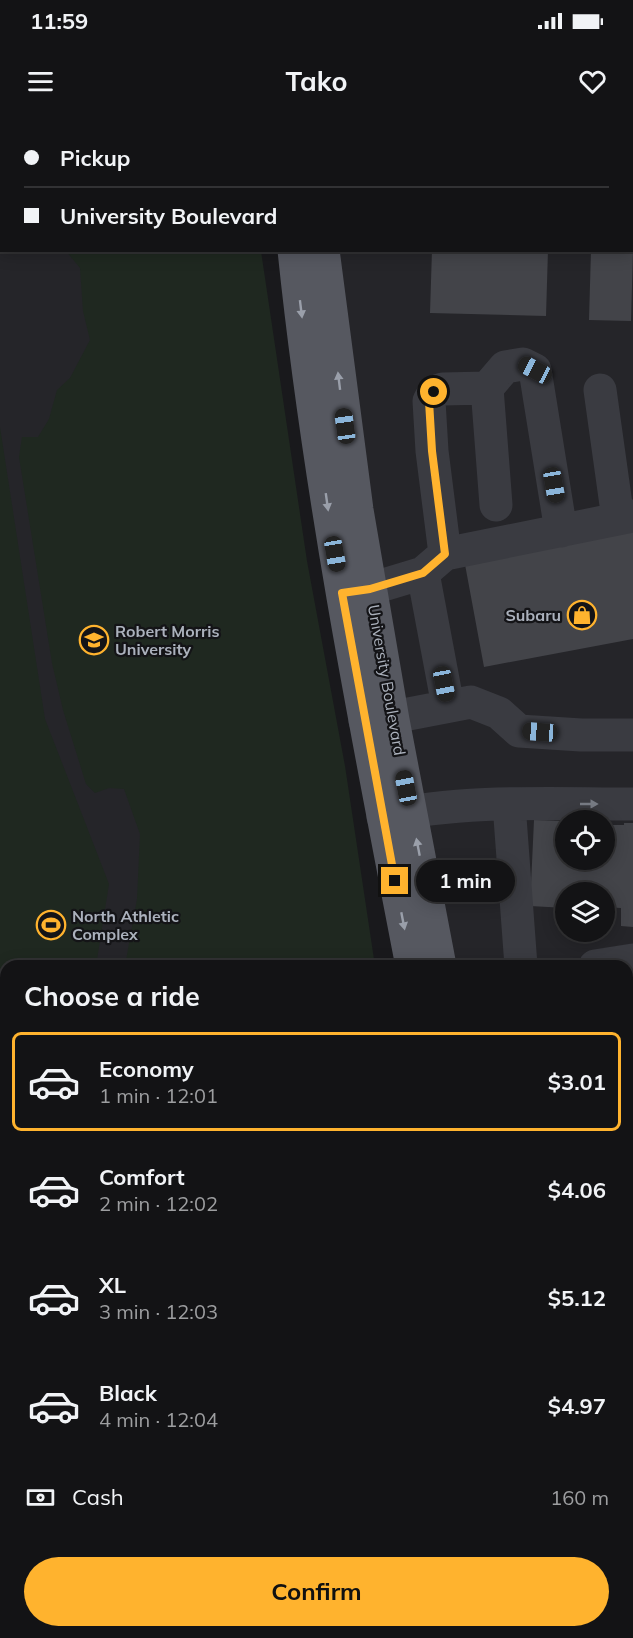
<!DOCTYPE html>
<html lang="en">
<head>
<meta charset="utf-8">
<style>
  body { margin:0; font-family:Mulish,sans-serif; background:#1c1c1e; color:#f1f3f6; height:100vh; display:flex; flex-direction:column; font-size:22px; white-space:nowrap }
  * { box-sizing:border-box; margin:0 }
  p { font-size:20px; color:#9d9ea0 }
  .icon { flex:none; width:33px; height:33px; fill:none; stroke:currentColor; stroke-width:2; stroke-linecap:round; stroke-linejoin:round }
  .map { position:relative; flex:1; overflow:hidden }
  .panel { position:absolute; left:0px; top:840px; width:633px; height:678px; display:flex; flex-direction:column; background:#131315; border-radius:18px 18px 0 0; box-shadow:0 3px 15px #0003,0 0 0 2px #323234 }
  .panel>* { flex:none }
  .guide { position:absolute; left:0px; top:0px; width:633px; height:132px; box-shadow:0 3px 15px #0003,0 0 0 2px #323234; display:grid; align-content:center; height:132px; padding:0 24px; background:#131315 }
  .tools { position:absolute; left:555px; top:690px; display:grid; gap:12px }
  .tools a { display:grid; place-items:center; width:60px; height:60px; border-radius:50%; background:#131315; box-shadow:0 3px 15px #0003,0 0 0 2px #323234; font-size:30px }
  .end { position:absolute; width:27px; height:27px; margin:-14px; border:8px solid #ffb32e; background:#111; box-shadow:0 0 0 3px #111 }
  .from { border-radius:50% }
  .bubble { position:absolute; height:42px; border-radius:21px; background:#131315; box-shadow:0 3px 15px #0003,0 0 0 2px #323234; font-size:20px; font-weight:700; line-height:42px; text-align:center }
  .car { position:absolute; width:18px; height:36px; margin:-18px -9px; border-radius:8px; box-shadow:0 0 4px 2px #0007; background:linear-gradient(#222 24%,#8ab4d8 0 40%,#222 0 76%,#8ab4d8 0 86%,#222 0) }
  .guide b { display:flex; align-items:center; gap:21px; height:57px; font-size:22px }
  .guide b+b { border-top:2px solid #323234 }
  .guide i { width:15px; height:15px; background:#f1f3f6 }
  ul { padding:0; list-style:none }
  li { display:flex; align-items:center; gap:18px; height:99px; margin:0 12px 9px; padding:0 12px; border:3px solid transparent; border-radius:9px }
  li div { flex:1 }
  li b { display:block; font-size:22px }
  li em { font-style:normal; font-weight:700 }
  li.current { border-color:#ffb32e }
  li>.icon { width:54px; height:54px; stroke-width:1.5 }
  h2 { padding:0 24px; font-size:27px; line-height:72px }
  .pay { display:flex; align-items:center; gap:15px; height:66px; padding:0 24px; font-size:22px }
  .pay p { margin-inline-start:auto }
  .cta { display:flex; gap:12px; margin-top:auto; padding:12px 24px }
  .cta a { flex:1; height:69px; border-radius:36px; background:#ffb32e; color:#111; font-size:24px; font-weight:700; line-height:69px; text-align:center }
  .status { display:flex; justify-content:space-between; align-items:center; height:42px; padding:0 30px; background:#131315; direction:ltr }
  .status svg { height:16px; fill:currentColor }
  header { display:flex; justify-content:space-between; align-items:center; height:78px; padding:0 24px; background:#131315; font-size:27px; font-weight:700 }
  .map>svg:first-child { display:block }
</style>
</head>
<body>
<div class="status"><b>11:59</b><svg viewBox="0 0 49 12"><path d="M0 12V9h3v3zM5 12V6h3v6zM10 12V3h3v9zM15 12V0h3v12zM26 1h20v11H26zM47 4h2v5h-2z"/></svg></div>
<header><svg class="icon" aria-label="menu" viewBox="0 0 24 24"><path d="M4 6h16M4 12h16M4 18h16"/></svg>Tako<svg class="icon" aria-label="heart" viewBox="0 0 24 24"><path d="M12 20l-8-8c-3-5 5-10 8-4 3-6 11-1 8 4z"/></svg></header>
<div class="map">
<svg width="633" height="1518" viewBox="0 0 633 1518">
  <rect width="100%" height="100%" fill="#19191c"/>
  <path fill="#252529" fill-rule="evenodd" d="M0 0H188V1L2 2V130L200 131 141 846H6V1371L0 1388Z
    M310 0H633V1518H525V1512H627V846H440L323 131 632 130V2H310ZM566 700H604V740H566ZM566 772H604V812H566Z"/>
  <path fill="#1f2820" d="M66 131H261L307 441 345 646 375 846H125L137 779 140 714 124 669 109 668 95 673 86 664 63 590 52 543 19 337 22 317H38L49 299 57 270 70 258 90 220 83 191 80 148Z
    M0 307 45 599 109 764 96 846H6V1290L0 1305Z
    M6 1296V1512H468L469 1518H0V1311Z"/>
  <path fill="#434449" d="M432 130H548L546 196 430 193Z
    M591 130H633L631 201 589 200Z
    M633 410V519L484 547 464 439Z
    M534 700 566 701V740H604V705H624V703H633V807L621 806V788L604 787V772H566V788L530 786Z
    M630 895V896H633V976L627 977V896Z"/>
  <g fill="none" stroke-linecap="round" stroke-linejoin="round">
    <path stroke="#3a3b41" stroke-width="33" d="M600 270 618 399
      M496 385 487 268 505 247 523 244 535 250 561 411
      M445 434 432 331 429 281 434 272 443 269 487 268
      M423 453 448 586
      M344 472 370 469 423 453 445 434 633 396
      M365 601 393 597 471 582 499 593 519 611 581 615H633
      M509 684 521 846
      M383 697C465 679 550 684 633 684
      M595 846 633 840
      M627 989H633
      M627 1080 633 1079
      M627 1187 633 1183
      M627 1314H633
      M586 1518V1512"/>
    <path stroke="#565860" stroke-width="33" d="M281 0V2
      M310 0V2
      M294 130C319 371 366 609 412 846
      M323 130 357 390 393 600 440 846
      M498 1518V1512
      M525 1518V1512"/>
  </g>
  <defs><path id="oneway-solid" d="M-6-.8H1V-3.2L6.5 0L1 3.2V.8H-6Z" transform="scale(1.5)"/></defs>
  <g fill="#9a9faa">
    <use href="#oneway-solid" transform="translate(301 189) rotate(83)"/>
    <use href="#oneway-solid" transform="translate(339 261) rotate(-97)"/>
    <use href="#oneway-solid" transform="translate(327 382) rotate(82)"/>
    <use href="#oneway-solid" transform="translate(418 727) rotate(-101)"/>
    <use href="#oneway-solid" transform="translate(403 801) rotate(79)"/>
  </g>
  <use fill="#787c85" href="#oneway-solid" transform="translate(589 684)"/>
  <g fill="none" stroke-linecap="round" stroke-linejoin="round">
    <path stroke="#ffb32e" stroke-width="8" d="M395 761 342 473 370 469 423 453 445 434 432 331 429 281 434 272"/>
  </g>
  <defs>
    <g id="shop-ring" transform="scale(1.5)"><circle r="9.5" fill="#141417" stroke="#ffb32e" stroke-width="1.5"/><path d="M-5-2.5h2.3a2.7 3.5 0 0 1 5.4 0H5L5.5 6h-11ZM-1.5-2.5h3a1.5 2.3 0 0 0-3 0Z" fill="#ffb32e"/></g>
    <g id="university-ring" transform="scale(1.5)"><circle r="9.5" fill="#141417" stroke="#ffb32e" stroke-width="1.5"/><path d="M0-5L7-2L0 1L-7-2ZM-4 1L0 2.5L4 1V4Q0 6-4 4Z" fill="#ffb32e"/></g>
    <g id="stadium-ring" transform="scale(1.5)"><circle r="9.5" fill="#141417" stroke="#ffb32e" stroke-width="1.5"/><path d="M0-5a6.5 5 0 1 0 0 10a6.5 5 0 1 0 0-10ZM-3.5-1.8h7v3.6h-7Z" fill="#ffb32e"/></g>
  </defs>
  <g fill-rule="evenodd">
    <use href="#shop-ring" x="582" y="495"/>
    <use href="#university-ring" x="94" y="520"/>
    <use href="#stadium-ring" x="51" y="805"/>
  </g>
  <g text-anchor="middle" stroke-width="4.5" stroke-linejoin="round" paint-order="stroke">
    <g font-size="16" font-weight="bold" fill="#abb1bc" stroke="#141417" text-anchor="start">
      <text x="561" y="501" text-anchor="end">Subaru</text>
      <text x="115" y="517">Robert Morris<tspan x="115" dy="18">University</tspan></text>
      <text x="72" y="802">North Athletic<tspan x="72" dy="18">Complex</tspan></text>
    </g>
    <g font-size="16" fill="#abb1bc" stroke="#141417">
      <text transform="translate(387 560) rotate(80)" y="6">University Boulevard</text>
    </g>
  </g>
</svg>
<div class="tools">
<a><svg class="icon" aria-label="locate" viewBox="0 0 24 24"><circle cx="12" cy="12" r="6"/><path d="M12 2v4M12 18v4M2 12h4M18 12h4"/></svg></a>
<a><svg class="icon" aria-label="layers" viewBox="0 0 24 24"><path d="M12 4l9 5-9 5-9-5zM3 14l9 5 9-5"/></svg></a>
</div>
<i class="end from" style="left:434px;top:272px"></i>
<i class="end" style="left:395px;top:761px"></i>
<div class="bubble" style="left:416px;top:740px;width:99px">1 min</div>
<i class="car" style="left:535px;top:250px;rotate:298deg"></i>
<i class="car" style="left:345px;top:306px;rotate:352deg"></i>
<i class="car" style="left:554px;top:365px;rotate:170deg"></i>
<i class="car" style="left:335px;top:434px;rotate:170deg"></i>
<i class="car" style="left:444px;top:564px;rotate:169deg"></i>
<i class="car" style="left:540px;top:612px;rotate:274deg"></i>
<i class="car" style="left:406px;top:668px;rotate:349deg"></i>
<div class="guide">
<b><i class="from"></i>Pickup</b>
<b><i></i>University Boulevard</b>
</div>
<section class="panel">
<h2>Choose a ride</h2>
<ul>
<li class="current"><svg class="icon" aria-label="car" viewBox="0 0 24 24"><path d="M5 17H2v-5l4-1 3-4h7l3 4 3 1v5h-3M9 17h6M6 11h13"/><circle cx="7" cy="17" r="2"/><circle cx="17" cy="17" r="2"/></svg><div><b>Economy</b><p>1 min · 12:01</p></div><em>$3.01</em></li>
<li><svg class="icon" aria-label="car" viewBox="0 0 24 24"><path d="M5 17H2v-5l4-1 3-4h7l3 4 3 1v5h-3M9 17h6M6 11h13"/><circle cx="7" cy="17" r="2"/><circle cx="17" cy="17" r="2"/></svg><div><b>Comfort</b><p>2 min · 12:02</p></div><em>$4.06</em></li>
<li><svg class="icon" aria-label="car" viewBox="0 0 24 24"><path d="M5 17H2v-5l4-1 3-4h7l3 4 3 1v5h-3M9 17h6M6 11h13"/><circle cx="7" cy="17" r="2"/><circle cx="17" cy="17" r="2"/></svg><div><b>XL</b><p>3 min · 12:03</p></div><em>$5.12</em></li>
<li><svg class="icon" aria-label="car" viewBox="0 0 24 24"><path d="M5 17H2v-5l4-1 3-4h7l3 4 3 1v5h-3M9 17h6M6 11h13"/><circle cx="7" cy="17" r="2"/><circle cx="17" cy="17" r="2"/></svg><div><b>Black</b><p>4 min · 12:04</p></div><em>$4.97</em></li>
</ul>
<div class="pay"><svg class="icon" aria-label="cash" viewBox="0 0 24 24"><path d="M3 7h18v10H3z"/><circle cx="12" cy="12" r="2"/></svg>Cash<p>160 m</p></div>
<div class="cta"><a>Confirm</a></div>
</section>
</div>
</body>
</html>
